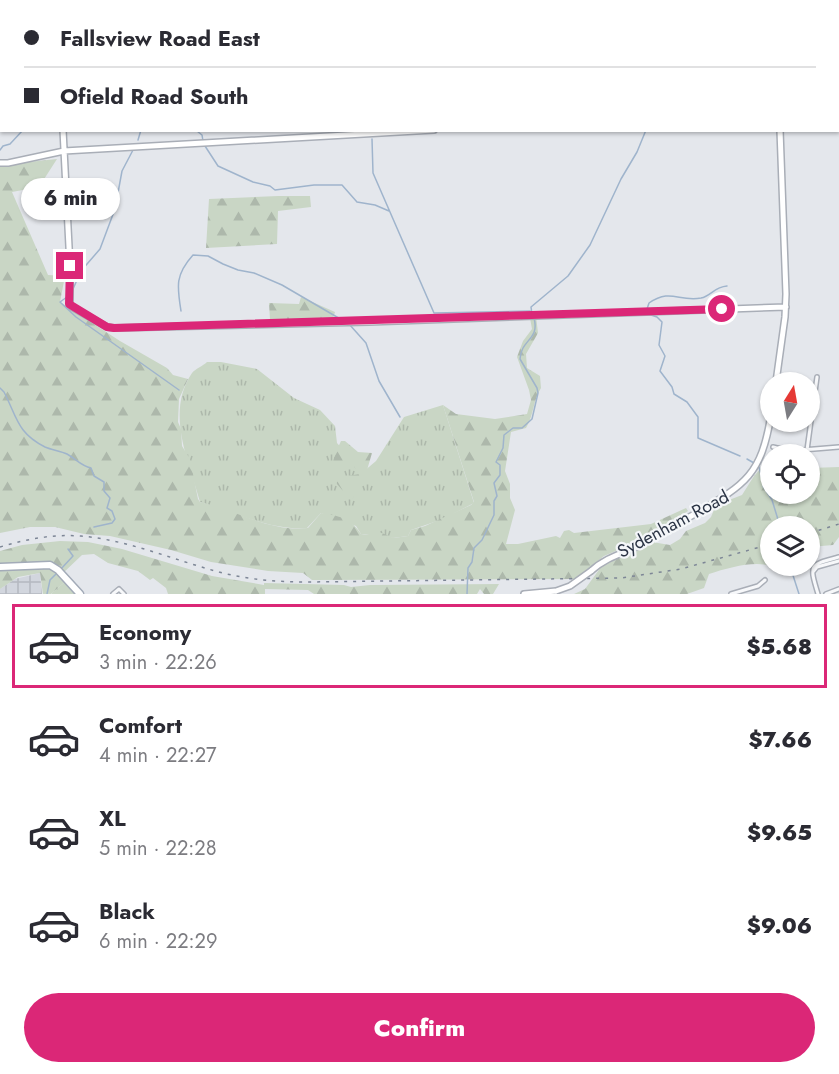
<!DOCTYPE html>
<html lang="en">
<head>
<meta charset="utf-8">
<style>
  body { margin:0; font-family:Jost,sans-serif; background:#f2f2f3; color:#2b2b33; height:100vh; display:flex; flex-direction:column; font-size:22px; white-space:nowrap }
  * { box-sizing:border-box; margin:0 }
  p { font-size:20px; color:#7c7c81 }
  .icon { flex:none; width:33px; height:33px; fill:none; stroke:currentColor; stroke-width:2; stroke-linecap:round; stroke-linejoin:round }
  .map { position:relative; height:594px; overflow:hidden }
  .side { display:flex; flex-direction:column; background:#fff; flex:1 }
  .side>* { flex:none }
  .banner { position:absolute; left:0px; top:0px; width:840px; height:132px; box-shadow:0 2px 4px #0004; display:grid; align-content:center; height:132px; padding:0 24px; background:#fff }
  .needle { width:39px; rotate:11deg }
  .controls { position:absolute; left:760px; top:372px; display:grid; gap:12px }
  .controls a { display:grid; place-items:center; width:60px; height:60px; border-radius:50%; background:#fff; box-shadow:0 2px 4px #0004; font-size:30px }
  .end { position:absolute; width:27px; height:27px; margin:-14px; border:8px solid #db2777; background:#fff; box-shadow:0 0 0 3px #fff }
  .from { border-radius:50% }
  .bubble { position:absolute; height:42px; border-radius:21px; background:#fff; box-shadow:0 2px 4px #0004; font-size:20px; font-weight:800; line-height:42px; text-align:center }
  .banner b { display:flex; align-items:center; gap:21px; height:57px; font-size:22px }
  .banner b+b { border-top:2px solid #e1e1e2 }
  .banner i { width:15px; height:15px; background:#2b2b33 }
  ul { padding:10px 0 0; list-style:none }
  li { display:flex; align-items:center; gap:18px; height:84px; margin:0 12px 9px; padding:0 12px; border:3px solid transparent; border-radius:0px }
  li div { flex:1 }
  li b { display:block; font-size:22px }
  li em { font-style:normal; font-weight:800 }
  li.on { border-color:#db2777 }
  li>.icon { width:54px; height:54px; stroke-width:1.5 }
  .primary-button { display:flex; gap:12px; margin-top:auto; padding:12px 24px }
  .primary-button a { flex:1; height:69px; border-radius:36px; background:#db2777; color:#fff; font-size:24px; font-weight:800; line-height:69px; text-align:center }
  .map>svg:first-child { display:block }
</style>
</head>
<body>
<div class="map">
<svg width="839" height="594" viewBox="0 0 839 594">
  <defs>
    <pattern id="industrial-grid" width="8" height="8" patternUnits="userSpaceOnUse" patternTransform="scale(1.5)"><rect width="8" height="8" fill="#d2d6de"/><path d="M0 4h8M4 0v8" fill="none" stroke="#b4b8c0"/></pattern>
    <pattern id="grass-tufts" width="24" height="20" patternUnits="userSpaceOnUse" patternTransform="scale(1.5)"><rect width="24" height="20" fill="#c9d6c5"/><path d="M3 7l-1-3M5 7V3M7 7l1-3M15 17l-1-3M17 17v-4M19 17l1-3" fill="none" stroke="#adb8ab"/></pattern>
    <pattern id="forest-firs" width="22" height="20" patternUnits="userSpaceOnUse" patternTransform="scale(1.5)"><rect width="22" height="20" fill="#c9d6c5"/><path d="M5 1l3.5 6h-7zM16 11l3.5 6h-7z" fill="#adb8ab"/></pattern>
    <pattern id="park-crowns" width="20" height="18" patternUnits="userSpaceOnUse" patternTransform="scale(1.5)"><rect width="20" height="18" fill="#c9d6c5"/><path d="M2 6a3 3 0 1 1 6 0M12 15a3 3 0 1 1 6 0" fill="none" stroke="#adb8ab"/></pattern>
  </defs>
  <rect width="100%" height="100%" fill="#e4e7ec"/>
  <path fill="url(#industrial-grid)" d="M40 573 42 594H0V589L15 579Z"/>
  <path fill="url(#grass-tufts)" d="M207 362H221L257 369 294 398 320 410 335 426 337 443 363 472 376 461 404 417 443 405 474 503 443 519 411 530 408 536 393 538 361 534 356 526 321 513 307 528C274 531 232 512 200 502 189 461 165 413 192 373 195 369 203 366 207 362Z"/>
  <path fill="url(#forest-firs)" d="M57 159 39 187 12 192 48 275 65 276 60 302 120 341 167 368 173 375 188 379 179 399 178 422 181 429 182 446 190 459 198 499 200 502C235 510 270 532 308 528L321 513C339 516 351 518 361 534L367 535 382 533 393 538 408 536 411 530 425 526 471 505 474 502 443 405 456 414 495 419 527 414 531 400 529 390 517 357 523 341 532 329 530 318 536 316 538 333 526 354 527 368 540 376 541 388C533 400 534 415 526 428L511 432 505 471 510 484V498L515 510 506 544H518L556 536 560 538 564 531 569 530 574 533 651 524 686 508 688 511 639 541 604 556 575 579 312 580 303 573 268 571 211 562 171 550 110 536 84 534 55 527H30L0 533V165Z
    M278 196H310L311 207 278 211 277 244 206 248 209 199Z
    M301 297 335 312 333 319 270 320 269 303 299 304Z
    M341 441H345L358 452 372 453 363 484 351 500 337 484 335 478 360 474 352 464 334 469C331 460 337 450 341 441Z
    M762 467H771V494H810V468L839 467V537L833 545 810 547V526H771V566H790C779 570 770 564 757 564 742 564 724 569 709 574L704 588 687 594H574L585 589 601 567 620 557 633 553 652 542 670 545 680 539 686 531 705 523 711 517 716 505 742 495 754 476Z
    M60 541 88 542 122 549 212 576 264 585V583L344 585 351 587 370 585 499 584 493 594H484L480 589 477 594H314L308 590 265 589V594H168L166 588 153 578 150 580 138 571 108 563 94 554 82 555 61 575 66 581 51 594H43L40 573 18 577 0 589V551L22 545Z"/>
  <path fill="url(#park-crowns)" d="M66 581 78 594H52V593Z"/>
  <g fill="none" stroke-linecap="round" stroke-linejoin="round">
    <path stroke="#9fb4cc" stroke-width="1.5" d="M711 0V2
      M119 2 121 0
      M360 2 361 0
      M764 2 765 0
      M0 17H2
      M197 131 202 135 203 141
      M372 139 373 173 434 313 530 311
      M138 140 141 130
      M205 146 218 166 253 182 270 186 275 190 314 185H342L357 202 375 205 389 211
      M0 150 3 146 10 144 23 130
      M73 289 81 271 100 249 115 209 122 171 133 150
      M67 297 60 302 76 317 179 390
      M647 309 649 303C671 288 678 302 701 298 711 296 714 287 727 286
      M181 311C177 286 175 275 193 255L208 256 223 264 238 270 254 273 282 285 342 320
      M532 314 531 307 568 276 590 245 621 179 637 152 646 130
      M648 314 657 317 662 322 659 345 665 356 660 371 672 387 674 394 687 402 698 417V438L740 456
      M349 324 366 343 379 381 400 417
      M0 388 4 392C17 417 17 433 45 447 52 450 60 451 67 454 76 459 81 466 91 468L94 476 104 482V491L110 498 107 508 112 511 115 519 112 523 94 527
      M747 459 754 463
      M759 467 763 483
      M763 486 772 500 780 526
      M790 566 799 594
      M60 570 73 556 68 549
      M47 594 50 580 56 574
      M467 594 468 568 472 562 474 548 482 540 494 515V501L497 496 494 483 500 475V465L496 462 503 448 504 435 513 428H522L532 419 538 393 537 388 520 359C521 339 540 340 534 318"/>
    <g stroke="#a9aeb7" stroke-width="6">
      <path id="street" d="M773 447 790 451 839 447
        M807 450 817 377
        M813 572 817 567 839 561
        M113 594 119 589 124 594
        M731 594 758 586 765 580
        M818 594C809 564 809 565 839 557
        M826 594 839 589"/>
    </g>
    <g stroke="#a9aeb7" stroke-width="8">
      <path id="secondary" d="M59 0V2
        M838 103H839
        M63 130 70 266V304L72 307 107 327 114 328 369 322 786 307
        M0 163H8L64 151 434 130
        M776 382 785 317 786 294 780 130
        M591 571C604 559 620 554 636 547 655 538 674 526 693 515 744 485 761 477 771 415
        M524 594 556 591"/>
    </g>
    <g stroke="#a3abb8" stroke-width="9">
      <path id="primary" d="M0 567 50 565 58 570 80 594"/>
    </g>
    <use href="#street" stroke="#f7f8fa" stroke-width="3"/>
    <use href="#secondary" stroke="#fff" stroke-width="5"/>
    <use href="#primary" stroke="#fff" stroke-width="6"/>
    <path stroke="#7d8696" stroke-width="1.5" stroke-dasharray="3 6" stroke-linecap="butt" d="M810 533 839 524
      M0 547C27 539 53 534 81 536 128 540 174 560 219 572 249 580 279 582 310 582L621 578 681 569 771 544"/>
    <g stroke="#a9aeb7" stroke-width="8" stroke-linecap="butt">
      <path id="secondary-bridge" d="M556 591 570 586 591 571"/>
    </g>
    <use href="#secondary-bridge" stroke="#fff" stroke-width="5"/>
  </g>
  <g fill="none" stroke-linecap="round" stroke-linejoin="round">
    <path stroke="#db2777" stroke-width="8" d="M70 266 69 304 107 327 114 328 722 309"/>
  </g>
  <g text-anchor="middle" stroke-width="4.5" stroke-linejoin="round" paint-order="stroke">
    <g font-size="18" fill="#2b3445" stroke="#f4f6f9">
      <text transform="translate(673 524) rotate(-28)" y="6">Sydenham Road</text>
    </g>
  </g>
</svg>
<div class="controls">
<a><svg class="needle" viewBox="-14 -14 28 28"><path d="M0-13l5 13h-10z" fill="#e53935"/><path d="M0 13l5-13h-10z" fill="#7c7c81"/></svg></a>
<a><svg class="icon" aria-label="locate" viewBox="0 0 24 24"><circle cx="12" cy="12" r="6"/><path d="M12 2v4M12 18v4M2 12h4M18 12h4"/></svg></a>
<a><svg class="icon" aria-label="layers" viewBox="0 0 24 24"><path d="M12 4l9 5-9 5-9-5zM3 14l9 5 9-5"/></svg></a>
</div>
<i class="end from" style="left:722px;top:309px"></i>
<i class="end" style="left:70px;top:266px"></i>
<div class="bubble" style="left:21px;top:178px;width:99px">6 min</div>
<div class="banner">
<b><i class="from"></i>Fallsview Road East</b>
<b><i></i>Ofield Road South</b>
</div>
</div>
<section class="side">
<ul>
<li class="on"><svg class="icon" aria-label="car" viewBox="0 0 24 24"><path d="M5 17H2v-5l4-1 3-4h7l3 4 3 1v5h-3M9 17h6M6 11h13"/><circle cx="7" cy="17" r="2"/><circle cx="17" cy="17" r="2"/></svg><div><b>Economy</b><p>3 min · 22:26</p></div><em>$5.68</em></li>
<li><svg class="icon" aria-label="car" viewBox="0 0 24 24"><path d="M5 17H2v-5l4-1 3-4h7l3 4 3 1v5h-3M9 17h6M6 11h13"/><circle cx="7" cy="17" r="2"/><circle cx="17" cy="17" r="2"/></svg><div><b>Comfort</b><p>4 min · 22:27</p></div><em>$7.66</em></li>
<li><svg class="icon" aria-label="car" viewBox="0 0 24 24"><path d="M5 17H2v-5l4-1 3-4h7l3 4 3 1v5h-3M9 17h6M6 11h13"/><circle cx="7" cy="17" r="2"/><circle cx="17" cy="17" r="2"/></svg><div><b>XL</b><p>5 min · 22:28</p></div><em>$9.65</em></li>
<li><svg class="icon" aria-label="car" viewBox="0 0 24 24"><path d="M5 17H2v-5l4-1 3-4h7l3 4 3 1v5h-3M9 17h6M6 11h13"/><circle cx="7" cy="17" r="2"/><circle cx="17" cy="17" r="2"/></svg><div><b>Black</b><p>6 min · 22:29</p></div><em>$9.06</em></li>
</ul>
<div class="primary-button"><a>Confirm</a></div>
</section>
</body>
</html>
